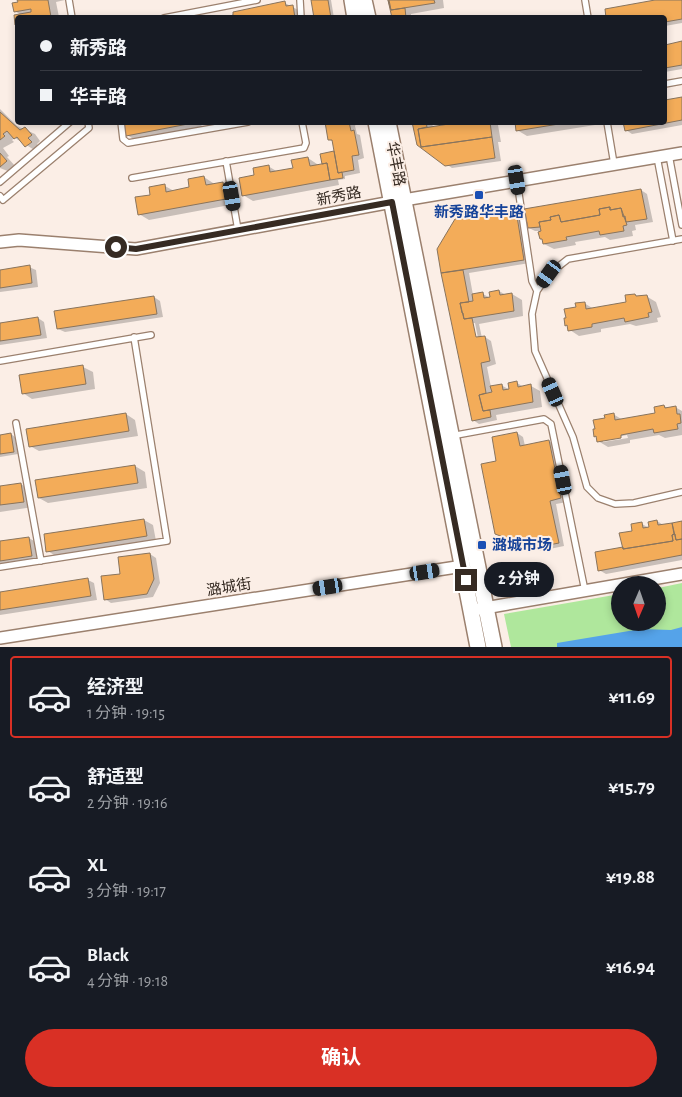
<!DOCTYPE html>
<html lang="zh">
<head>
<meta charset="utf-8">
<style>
  body { margin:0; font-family:"Alegreya Sans","Noto Sans SC",sans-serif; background:#242831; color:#f1f3f6; height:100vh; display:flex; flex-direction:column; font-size:19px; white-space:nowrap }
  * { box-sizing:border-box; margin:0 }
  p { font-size:16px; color:#9ea1a6 }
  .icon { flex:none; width:28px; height:28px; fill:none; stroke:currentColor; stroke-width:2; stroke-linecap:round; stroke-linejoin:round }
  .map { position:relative; height:647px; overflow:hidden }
  .panel { display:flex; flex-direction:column; background:#171b24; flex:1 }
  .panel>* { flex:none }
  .top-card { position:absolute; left:15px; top:15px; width:652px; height:110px; border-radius:5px; box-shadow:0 2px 8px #0003; display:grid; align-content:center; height:110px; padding:0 25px; background:#171b24 }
  .needle { width:32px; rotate:182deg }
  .tools { position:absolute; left:611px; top:576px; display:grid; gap:10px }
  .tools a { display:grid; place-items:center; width:55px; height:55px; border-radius:50%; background:#171b24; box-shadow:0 2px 8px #0003; font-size:25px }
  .end { position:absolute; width:22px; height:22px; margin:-11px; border:6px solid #362b23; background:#fff; box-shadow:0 0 0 2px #fff }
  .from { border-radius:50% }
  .bubble { position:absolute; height:35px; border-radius:18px; background:#171b24; box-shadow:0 2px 8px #0003; font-size:16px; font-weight:700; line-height:35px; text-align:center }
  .car { position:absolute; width:15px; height:30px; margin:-15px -8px; border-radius:6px; box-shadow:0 0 4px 1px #0007; background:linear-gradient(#222 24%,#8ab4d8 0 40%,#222 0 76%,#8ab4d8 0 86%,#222 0) }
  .top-card b { display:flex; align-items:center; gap:18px; height:48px; font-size:19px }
  .top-card b+b { border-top:1px solid #363941 }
  .top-card i { width:12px; height:12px; background:#f1f3f6 }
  ul { padding:9px 0 0; list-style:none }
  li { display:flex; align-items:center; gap:15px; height:82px; margin:0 10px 8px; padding:0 15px; border:2px solid transparent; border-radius:5px }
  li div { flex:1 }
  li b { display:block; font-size:19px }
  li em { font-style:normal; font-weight:700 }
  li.selected { border-color:#d93025 }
  li>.icon { width:45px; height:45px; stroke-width:1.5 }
  .cta { display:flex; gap:10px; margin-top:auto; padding:10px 25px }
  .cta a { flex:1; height:58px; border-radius:30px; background:#d93025; color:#fff; font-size:20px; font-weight:700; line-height:58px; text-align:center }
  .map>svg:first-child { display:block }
</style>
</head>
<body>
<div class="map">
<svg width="682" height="647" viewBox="0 0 682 647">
  <rect width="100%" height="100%" fill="#fbeee6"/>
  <path fill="#afe79c" d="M682 583V647H511L504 614 620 594V622H658V588Z"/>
  <path fill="#55a3e9" d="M682 627V647H557V643L641 629 671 630Z"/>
  <path fill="#0003" fill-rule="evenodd" d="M20 0H65L56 2 59 17 61 18H18V24L15 16 21 15 15 11Z
    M312 0H331L334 18H315Z
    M391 0H443L444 8 411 14V18H393Z
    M662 0H682V23L665 26Z
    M285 3 302 12 303 18H229Z
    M682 43V69L665 72V46Z
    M682 98V125L632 134 626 130 665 122V101Z
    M0 109 17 126 35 134 40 141 37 144 40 148 36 151 15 138 12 140 14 142 3 148 9 156 7 157 16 167 10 172 0 168Z
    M124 122H201L202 128 137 141 127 135Z
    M326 122H357L355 126 357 134 360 135 364 158 358 160 360 173 345 176V179L338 180 339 185 253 201 243 195 256 176 268 166 278 172 295 169 308 158 317 164 318 166 323 165 334 152 336 153 334 142 330 140Z
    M413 122H432L433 128 470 122H494L498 125 501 142H498L501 161 452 168 418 145Z
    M516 122H594L595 125 527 136 517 130Z
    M204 177 213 183 214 185 223 183 232 189 235 204 149 220 139 214 152 196 165 186 174 191 190 188Z
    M641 190 647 194 653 222 635 225 636 230 632 231 633 236 610 240 605 237 575 242 576 245 554 249 544 244 543 240 541 238 539 231H535L529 228 526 210Z
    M516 211 522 215 530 263 469 273 473 295 483 294 492 299 499 291 506 295 512 294 522 300 523 316 479 324 482 338 485 337 491 341 496 364 487 367 491 387 501 385 510 390 517 383 524 387 531 386 540 391 542 407 496 415 497 420 479 424 473 420 439 249ZM472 323H475L479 343 476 344Z
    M29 267 36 270 38 287 0 292V271Z
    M635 295 639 297 646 296 656 302 661 317 657 318 658 322 636 326 630 324 601 329V332L579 336 570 330 569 326 566 325 578 308 584 303 594 309 627 303Z
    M154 297 160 301 163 317 65 332 58 329Z
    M38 318 44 322 47 338 0 345V324Z
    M83 367 93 372 95 389 32 399 23 393Z
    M664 406 668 408 675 407 682 411V435L665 438 659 435 630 440V443L608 447 598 441V438L595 436 606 419 613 414 623 420 656 414ZM627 435 628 438 603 442V440Z
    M126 414 135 420 138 436 39 451 30 446Z
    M517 433 523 437 525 446 549 441 555 445 567 502 556 504 564 546 540 551 503 537 498 462Z
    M11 434 15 437 18 454 0 457V436Z
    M135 466 145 472 147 488 48 503 39 498Z
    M21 484 30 490 33 507 0 512V487Z
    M144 520 153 525 156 541 57 557 48 551Z
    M657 521 665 526 682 523V560L606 574 599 570 624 548 633 532 642 524 651 529Z
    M29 538 39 544 41 561 0 567V542Z
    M150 554 156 558 160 583 153 597 111 603 105 599 122 575Z
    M88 580 94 583 97 600 0 615V593Z"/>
  <path fill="#f3ac59" stroke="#89745d" d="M17 0H48L51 17 60 16V18H18V24L15 25 14 15 31 12V9L14 12 12 3 18 2Z
    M311 0H328L331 18H314Z
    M388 0 391 10 405 8 406 18H392Z
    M389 0H434L435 3 391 10Z
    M655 0H682V19L665 22V18H606L605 9Z
    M285 1 286 6 293 5 295 18H225L233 15V12Z
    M682 41V65L665 68V45Z
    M682 97V120L625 131 623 122H665V100Z
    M0 112 20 130 25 127 32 135 28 138 32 142 25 147 17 137 14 139 7 131 3 134 5 136 0 140Z
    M123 122H193V123L126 136Z
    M325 122H349L351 131 354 130 359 155 352 156 354 170 338 173 332 140H328Z
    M412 122H426L427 127 418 129 421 147 492 137 495 158 445 166 417 145Z
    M461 122H490L492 137 421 147 418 129Z
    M515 122H571L516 131Z
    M334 151 338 173 342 172 343 178 330 180 327 163 322 164 320 154Z
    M0 153 7 161 0 167Z
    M308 157 310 166 327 163 330 180 242 196 239 178 254 175 253 168 269 165 270 172 293 168 291 160Z
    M204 176 206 185 223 182 226 199 138 215 135 197 150 195 149 187 165 184 166 192 189 187 188 179Z
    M641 189 647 219 626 222 625 216 623 217 621 208 610 210V207L599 209 600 215 561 222 559 215 550 217 551 220 539 222 540 227 528 228 524 209Z
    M610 207V210L621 208 627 225 623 226 624 231 600 235 599 231 566 237 567 240 543 244 542 239H540L538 232 541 231 539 222 551 220 550 217 559 215 561 222 600 215 599 209Z
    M516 210 524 260 441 273 437 249 455 219Z
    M30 265 32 283 0 288V270Z
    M463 270 469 302 460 303 462 313H463L464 319 472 318 476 337 485 336 490 361 481 363 486 393 479 395 483 411 490 410 491 417 472 421 441 273Z
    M499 290 500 295 512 293 514 311 464 319 460 303 473 301 472 294 483 292 484 298 490 297 489 292Z
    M635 294 636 296 647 295 652 312 648 313 649 317 625 322 624 318 592 324V327L568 331 567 325 565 326 564 318H566L564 309 576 307 575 303 585 302 586 309 626 302 625 295Z
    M154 296 157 314 57 329 54 311Z
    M38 317 41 335 0 341V323Z
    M83 365 86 384 22 394 19 375Z
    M517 381 518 387 531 384 533 402 483 411 479 395 492 392 490 386 502 384 503 390 509 389 508 383Z
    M664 405 665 408 676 406 677 414H680L681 423 677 424 678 429 654 433 653 429 621 435V438L597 442 596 436 594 437 593 429H595L593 420 605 418 604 415 614 413 615 420 655 413 654 407Z
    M126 413 129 431 29 447 26 429Z
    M517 432 520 446 549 440 561 498 550 501 559 543 533 548 495 534 481 464 496 461 492 437Z
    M11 433 14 452 0 454V435Z
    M135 465 138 483 38 498 35 480Z
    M21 483 24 502 0 505V486Z
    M144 519 147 536 46 552 44 534Z
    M657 520 658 525 672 523 674 534 672 535 673 541 623 549 619 533 632 531 631 524 642 522 643 528 649 527 648 522Z
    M682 521V539L676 540 672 523Z
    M675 534 676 540 682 539V555L598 571 595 552 623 547V549L673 541 672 535Z
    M29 537 32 556 0 561V541Z
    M150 553 154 579 147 594 104 600 101 576 120 574 118 557Z
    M88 578 91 596 0 610V592Z"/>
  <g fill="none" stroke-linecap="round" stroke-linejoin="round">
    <g stroke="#9b806e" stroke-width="8">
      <path id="service" d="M69 0 72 18
        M300 0 301 18
        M585 0 588 18
        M164 18 257 0
        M665 84 682 81
        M121 122 123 139 128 143 248 122
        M607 122 614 164
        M669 155 682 225
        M657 157 673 241
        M226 161 238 230
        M132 178 304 148 306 143 302 122
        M517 181 532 281 537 291
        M0 182 70 122
        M0 196 3 200 89 128 88 122
        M682 239 568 259 549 274 537 291 532 314 535 351 573 437 587 487 598 498 615 504 634 503 682 492
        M0 361 151 335
        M16 423 41 561
        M451 436 544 419 551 424 585 591
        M0 567 167 541 134 337"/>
    </g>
    <g stroke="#9b806e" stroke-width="14">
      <path id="minor" d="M0 242 19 240 136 249 392 202 682 153
        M479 609 682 574
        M0 638 463 566"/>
    </g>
    <g stroke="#9b806e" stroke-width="18">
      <path id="tertiary" d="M352 0 355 18
        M364 0 368 18
        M376 122 478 647
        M388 122 494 647"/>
    </g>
    <use href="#service" stroke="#fff" stroke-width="5.5"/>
    <use href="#minor" stroke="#fff" stroke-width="11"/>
    <use href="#tertiary" stroke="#fff" stroke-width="15"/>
  </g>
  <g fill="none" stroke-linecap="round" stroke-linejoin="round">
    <path stroke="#362b23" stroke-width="6" d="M116 247 136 249 392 202 466 580"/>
  </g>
  <g fill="#1a4fb4" stroke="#fbeee6" stroke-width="2">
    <rect x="474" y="190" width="10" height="10" rx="2.5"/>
    <rect x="477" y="540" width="10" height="10" rx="2.5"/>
  </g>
  <g text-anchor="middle" stroke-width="4" stroke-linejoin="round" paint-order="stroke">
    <g font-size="15" fill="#362b23" stroke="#fbeee6">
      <text transform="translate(396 164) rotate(79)" y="5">华丰路</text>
      <text transform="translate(339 196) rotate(-11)" y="5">新秀路</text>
      <text transform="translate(229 587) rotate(-9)" y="5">潞城街</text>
    </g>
    <g font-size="15" font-weight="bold" fill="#164399" stroke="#fbeee6">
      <text x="479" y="217">新秀路华丰路</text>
      <text x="492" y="550" text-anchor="start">潞城市场</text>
    </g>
  </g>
</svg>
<div class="tools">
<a><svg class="needle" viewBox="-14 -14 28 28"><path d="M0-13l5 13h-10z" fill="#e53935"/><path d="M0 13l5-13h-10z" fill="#9ea1a6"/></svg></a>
</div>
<i class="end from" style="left:116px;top:247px"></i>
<i class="end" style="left:466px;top:580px"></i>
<div class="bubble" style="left:484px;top:562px;width:70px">2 分钟</div>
<i class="car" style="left:517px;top:180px;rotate:171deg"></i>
<i class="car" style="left:232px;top:196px;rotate:170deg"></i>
<i class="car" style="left:549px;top:274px;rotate:216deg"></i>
<i class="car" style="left:553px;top:392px;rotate:336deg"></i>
<i class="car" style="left:563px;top:480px;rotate:349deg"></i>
<i class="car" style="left:425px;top:572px;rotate:81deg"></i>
<i class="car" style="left:328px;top:587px;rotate:261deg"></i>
<div class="top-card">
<b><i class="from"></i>新秀路</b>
<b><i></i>华丰路</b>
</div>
</div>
<section class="panel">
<ul>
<li class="selected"><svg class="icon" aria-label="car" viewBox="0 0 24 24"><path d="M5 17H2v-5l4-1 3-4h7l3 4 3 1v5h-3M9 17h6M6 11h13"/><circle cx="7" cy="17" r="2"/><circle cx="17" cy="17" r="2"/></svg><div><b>经济型</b><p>1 分钟 · 19:15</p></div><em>¥11.69</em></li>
<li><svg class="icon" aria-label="car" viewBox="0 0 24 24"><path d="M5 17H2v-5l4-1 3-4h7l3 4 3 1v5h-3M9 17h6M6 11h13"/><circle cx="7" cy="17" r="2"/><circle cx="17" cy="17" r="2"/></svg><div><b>舒适型</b><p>2 分钟 · 19:16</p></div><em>¥15.79</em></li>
<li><svg class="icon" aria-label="car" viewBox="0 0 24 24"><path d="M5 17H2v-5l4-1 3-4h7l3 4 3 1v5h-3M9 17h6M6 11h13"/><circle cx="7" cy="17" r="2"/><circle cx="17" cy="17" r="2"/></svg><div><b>XL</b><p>3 分钟 · 19:17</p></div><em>¥19.88</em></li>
<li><svg class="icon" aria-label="car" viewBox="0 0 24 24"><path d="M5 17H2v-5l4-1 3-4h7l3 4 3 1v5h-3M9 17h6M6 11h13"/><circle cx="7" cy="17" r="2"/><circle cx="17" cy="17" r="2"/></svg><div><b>Black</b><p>4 分钟 · 19:18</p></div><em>¥16.94</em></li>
</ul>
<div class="cta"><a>确认</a></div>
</section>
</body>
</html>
